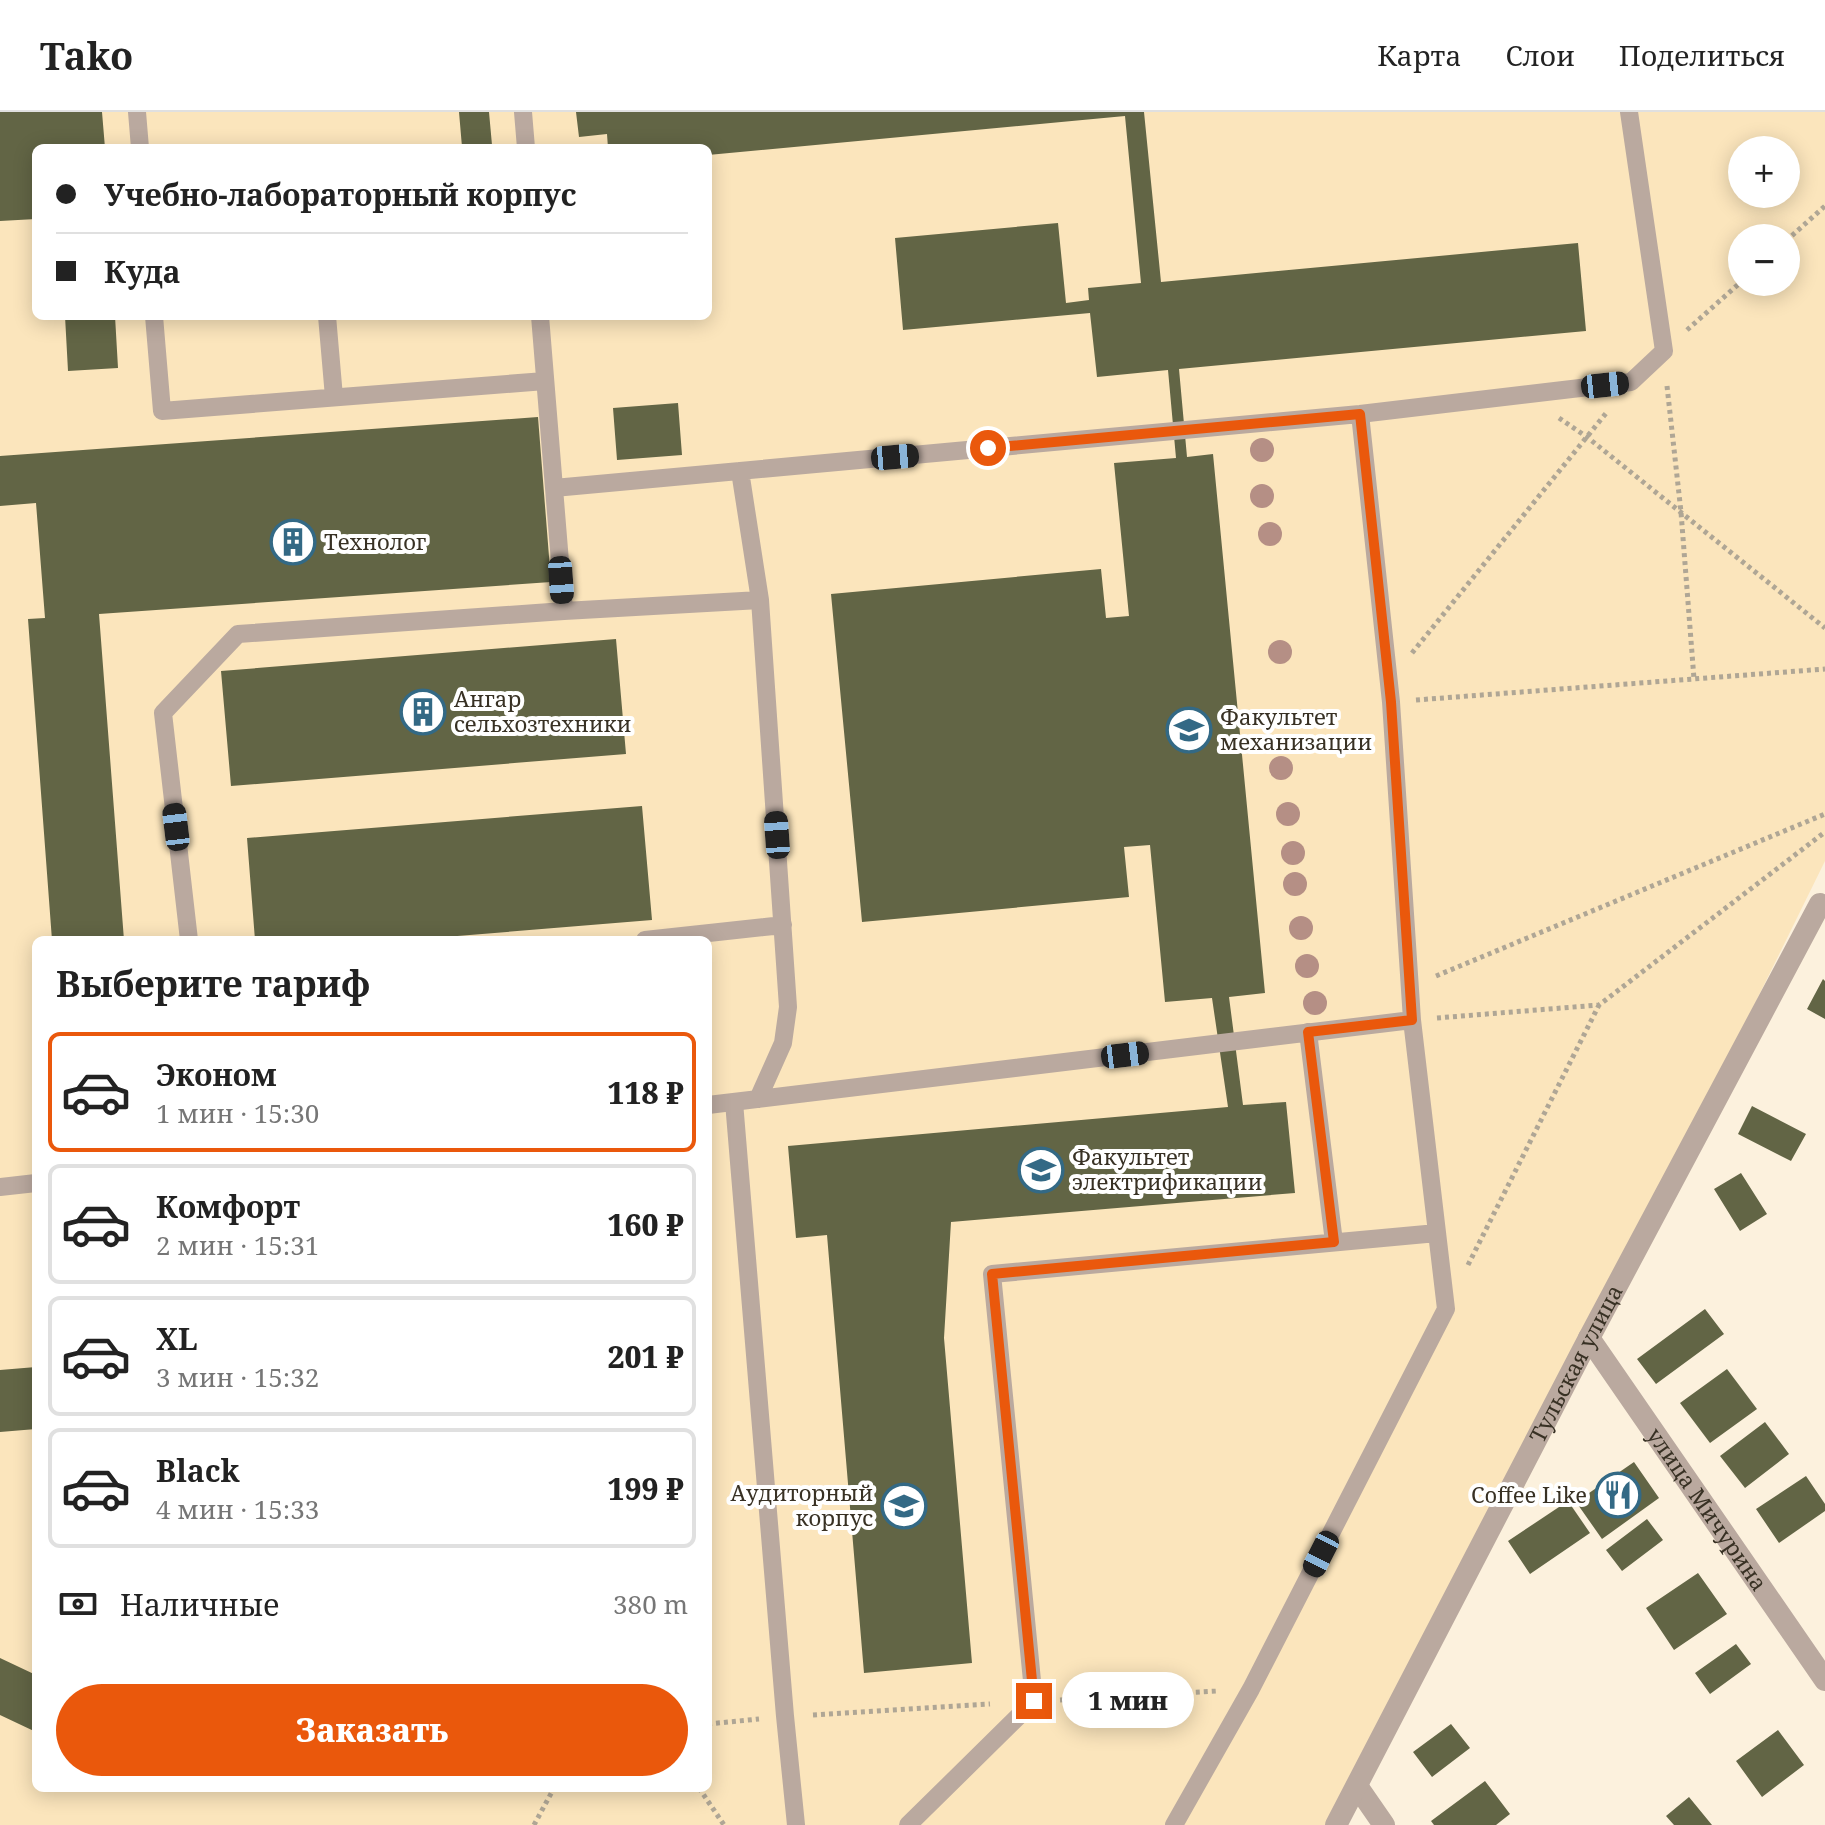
<!DOCTYPE html>
<html lang="ru">
<head>
<meta charset="utf-8">
<style>
  body { margin:0; font-family:"Noto Serif",serif; background:#f2f2f2; color:#222; height:100vh; display:flex; flex-direction:column; font-size:30px; white-space:nowrap }
  * { box-sizing:border-box; margin:0 }
  p { font-size:26px; color:#767676 }
  .icon { flex:none; width:44px; height:44px; fill:none; stroke:currentColor; stroke-width:2; stroke-linecap:round; stroke-linejoin:round }
  .map { position:relative; flex:1; overflow:hidden }
  .drawer { position:absolute; left:32px; top:824px; width:680px; height:856px; display:flex; flex-direction:column; background:#fff; border-radius:12px; box-shadow:0 4px 20px #0003 }
  .drawer>* { flex:none }
  .top-card { position:absolute; left:32px; top:32px; width:680px; height:176px; border-radius:12px; box-shadow:0 4px 20px #0003; display:grid; align-content:center; height:176px; padding:0 24px; background:#fff }
  .controls { position:absolute; left:1728px; top:24px; display:grid; gap:16px }
  .controls a { display:grid; place-items:center; width:72px; height:72px; border-radius:50%; background:#fff; box-shadow:0 4px 20px #0003; font-size:40px }
  .end { position:absolute; width:36px; height:36px; margin:-18px; border:10px solid #ea580c; background:#fff; box-shadow:0 0 0 4px #fff }
  .from { border-radius:50% }
  .bubble { position:absolute; height:56px; border-radius:28px; background:#fff; box-shadow:0 4px 20px #0003; font-size:26px; font-weight:800; line-height:56px; text-align:center }
  .car { position:absolute; width:24px; height:48px; margin:-24px -12px; border-radius:10px; box-shadow:0 0 6px 2px #0007; background:linear-gradient(#222 24%,#8ab4d8 0 40%,#222 0 76%,#8ab4d8 0 86%,#222 0) }
  .top-card b { display:flex; align-items:center; gap:28px; height:76px; font-size:30px }
  .top-card b+b { border-top:2px solid #e0e0e0 }
  .top-card i { width:20px; height:20px; background:#222 }
  ul { padding:0; list-style:none }
  li { display:flex; align-items:center; gap:24px; height:120px; margin:0 16px 12px; padding:0 8px; border:4px solid #e0e0e0; border-radius:12px }
  li div { flex:1 }
  li b { display:block; font-size:30px }
  li em { font-style:normal; font-weight:800 }
  li.on { border-color:#ea580c }
  li>.icon { width:72px; height:72px; stroke-width:1.5 }
  h2 { padding:0 24px; font-size:36px; line-height:96px }
  .pay { display:flex; align-items:center; gap:20px; height:88px; padding:0 24px; font-size:30px }
  .pay p { margin-inline-start:auto }
  .cta { display:flex; gap:16px; margin-top:auto; padding:16px 24px }
  .cta a { flex:1; height:92px; border-radius:48px; background:#ea580c; color:#fff; font-size:32px; font-weight:800; line-height:92px; text-align:center }
  header { display:flex; align-items:center; gap:48px; box-sizing:border-box; height:112px; padding:0 40px; background:#fff; border-bottom:2px solid #e0e0e0 }
  header strong { font-size:38px }
  nav { display:flex; gap:44px; margin-inline-start:auto; font-size:28px }
  .map>svg:first-child { display:block }
</style>
</head>
<body>
<header>
<strong>Tako</strong>
<nav><a>Карта</a><a>Слои</a><a>Поделиться</a></nav>
</header>
<div class="map">
<svg width="1825" height="1713" viewBox="0 0 1825 1713">
  <rect width="100%" height="100%" fill="#fcf1dd"/>
  <path fill="#fbe5bc" fill-rule="evenodd" d="M0 0H1825V749L1730 942 1326 1713H0ZM36 36H708V204H36ZM1742 38H1786V82H1742ZM1742 126H1786V170H1742ZM36 828H708V1676H36Z"/>
  <path fill="#626545" d="M0 0H102L105 36H36V107L0 109Z
    M459 0H489L492 33 462 35Z
    M576 0H1144L1161 170 1578 131 1586 219 1179 257 1187 345 1213 342 1265 881 1229 885 1243 993 1286 990 1295 1081 951 1110 944 1226 972 1551 864 1561 827 1123 796 1126 788 1034 1228 995 1212 886 1165 890 1150 733 1124 735 1129 785 862 810 831 482 1101 457 1106 506 1129 504 1114 351 1176 346 1168 258 1097 265 1090 201 903 218 895 126 1058 111 1066 191 1089 188 1088 176 1141 171 1125 4 708 43V36H608L607 22 579 25Z
    M65 204H115L118 256 68 259Z
    M678 291 682 343 617 348 613 296Z
    M538 305 551 470 99 502 124 828H52L28 507 45 506 36 391 0 394V344Z
    M616 527 626 642 231 674 221 559Z
    M642 694 652 808 408 828H255L247 726Z
    M1823 867 1825 869V907L1807 897Z
    M1752 994 1806 1022 1791 1049 1738 1022Z
    M1741 1061 1767 1102 1740 1119 1714 1077Z
    M1705 1197 1724 1222 1656 1272 1637 1247Z
    M36 1255V1317L0 1320V1258Z
    M1727 1257 1757 1297 1710 1331 1680 1291Z
    M1765 1310 1789 1342 1745 1376 1720 1344Z
    M1634 1350 1659 1386 1602 1427 1576 1390Z
    M1806 1364 1825 1392V1399L1779 1431 1756 1397Z
    M1568 1389 1590 1421 1530 1462 1508 1429Z
    M1647 1407 1663 1428 1622 1459 1606 1438Z
    M1698 1461 1727 1502 1674 1538 1646 1496Z
    M1736 1532 1751 1552 1710 1582 1695 1561Z
    M0 1546 36 1563V1620L0 1603Z
    M1451 1612 1470 1636 1432 1665 1413 1640Z
    M1778 1618 1804 1653 1762 1685 1736 1649Z
    M1485 1669 1510 1702 1496 1713H1434L1431 1709Z
    M1689 1685 1712 1713H1674L1666 1704Z"/>
  <g fill="none" stroke-linecap="round" stroke-linejoin="round">
    <path stroke="#afa695" stroke-width="5" stroke-dasharray="4 4" stroke-linecap="butt" d="M1786 129 1825 94
      M1687 218 1742 169
      M1667 274 1681 400 1694 567
      M1559 306 1587 325 1825 516
      M1412 541 1607 300
      M1416 588 1825 557
      M1436 864 1825 702
      M1437 906 1599 893 1825 720
      M1468 1153 1599 893
      M1060 1588 1218 1579
      M813 1603 990 1592
      M708 1612 759 1607
      M699 1676 724 1713
      M534 1713 554 1676"/>
    <path stroke="#baa99f" stroke-width="18" d="M137 0 140 36
      M523 0 526 36
      M154 204 162 299 545 269
      M327 204 334 285
      M540 204 554 376 1360 302 1631 270 1664 239 1629 0
      M740 359 760 488 788 895 783 931 758 987
      M564 499 760 488
      M189 828 163 601 238 522 564 499 554 376
      M645 828 783 813
      M1308 920 1334 1130
      M734 990 785 1604 796 1713
      M708 993 1412 908 1391 590 1360 302
      M0 1075 36 1071
      M908 1713 1034 1589 992 1162 1437 1121
      M1174 1713 1251 1577 1446 1197 1412 908"/>
    <g stroke="#baa99f" stroke-width="22">
      <path id="s1" d="M1589 1226 1825 1568"/>
      <path d="M1357 1674 1384 1713"/>
      <path id="s2" d="M1336 1713 1589 1226 1820 792"/>
    </g>
  </g>
  <g fill="#b58f85">
    <circle cx="1262" cy="338" r="12"/>
    <circle cx="1262" cy="384" r="12"/>
    <circle cx="1270" cy="422" r="12"/>
    <circle cx="1280" cy="540" r="12"/>
    <circle cx="1281" cy="656" r="12"/>
    <circle cx="1288" cy="702" r="12"/>
    <circle cx="1293" cy="741" r="12"/>
    <circle cx="1295" cy="772" r="12"/>
    <circle cx="1301" cy="816" r="12"/>
    <circle cx="1307" cy="854" r="12"/>
    <circle cx="1315" cy="891" r="12"/>
  </g>
  <g fill="none" stroke-linecap="round" stroke-linejoin="round">
    <path stroke="#ea580c" stroke-width="10" d="M988 336 1360 302 1391 590 1412 908 1308 920 1334 1130 992 1162 1034 1589"/>
  </g>
  <defs>
    <g id="building-ring" transform="scale(2.3)"><circle r="9.5" fill="#fff" stroke="#336985" stroke-width="1.5"/><path d="M-4-6H4V6H1V3H-1V6H-4ZM-2.5-4.3h1.7v1.8h-1.7ZM.8-4.3h1.7v1.8H.8ZM-2.5-1h1.7V.8h-1.7ZM.8-1h1.7V.8H.8Z" fill="#336985"/></g>
    <g id="university-ring" transform="scale(2.3)"><circle r="9.5" fill="#fff" stroke="#336985" stroke-width="1.5"/><path d="M0-5L7-2L0 1L-7-2ZM-4 1L0 2.5L4 1V4Q0 6-4 4Z" fill="#336985"/></g>
    <g id="restaurant-ring" transform="scale(2.3)"><circle r="9.5" fill="#fff" stroke="#336985" stroke-width="1.5"/><path d="M-5-6h1v4h1v-4h1v4h1v-4h1v5L-1.5 .5V6h-2V.5L-5-1ZM5-6V6H3V1.5H1.5Q1.5-4 5-6Z" fill="#336985"/></g>
  </defs>
  <g fill-rule="evenodd">
    <use href="#building-ring" x="293" y="430"/>
    <use href="#building-ring" x="423" y="600"/>
    <use href="#university-ring" x="1189" y="618"/>
    <use href="#university-ring" x="1041" y="1058"/>
    <use href="#restaurant-ring" x="1618" y="1383"/>
    <use href="#university-ring" x="904" y="1394"/>
  </g>
  <g text-anchor="middle" stroke-width="8" stroke-linejoin="round" paint-order="stroke">
    <g font-size="22" fill="#383124" stroke="#fff" text-anchor="start">
      <text x="324" y="438">Технолог</text>
      <text x="454" y="595">Ангар<tspan x="454" dy="25">сельхозтехники</tspan></text>
      <text x="1220" y="613">Факультет<tspan x="1220" dy="25">механизации</tspan></text>
      <text x="1072" y="1053">Факультет<tspan x="1072" dy="25">электрификации</tspan></text>
      <text x="873" y="1389" text-anchor="end">Аудиторный<tspan x="873" dy="25">корпус</tspan></text>
      <text x="1587" y="1391" text-anchor="end">Coffee Like</text>
    </g>
    <g font-size="22" fill="#383124" stroke="#fff">
      <text dy="8" stroke="none"><textPath href="#s2" startOffset="520">Тульская улица</textPath></text>
      <text dy="8" stroke="none"><textPath href="#s1" startOffset="208">улица Мичурина</textPath></text>
    </g>
  </g>
</svg>
<div class="controls">
<a>+</a>
<a>−</a>
</div>
<i class="end from" style="left:988px;top:336px"></i>
<i class="end" style="left:1034px;top:1589px"></i>
<div class="bubble" style="left:1062px;top:1560px;width:132px">1 мин</div>
<i class="car" style="left:1605px;top:273px;rotate:84deg"></i>
<i class="car" style="left:895px;top:345px;rotate:85deg"></i>
<i class="car" style="left:561px;top:468px;rotate:176deg"></i>
<i class="car" style="left:176px;top:715px;rotate:353deg"></i>
<i class="car" style="left:777px;top:723px;rotate:356deg"></i>
<i class="car" style="left:1125px;top:943px;rotate:83deg"></i>
<i class="car" style="left:1321px;top:1442px;rotate:207deg"></i>
<div class="top-card">
<b><i class="from"></i>Учебно-лабораторный корпус</b>
<b><i></i>Куда</b>
</div>
<section class="drawer">
<h2>Выберите тариф</h2>
<ul>
<li class="on"><svg class="icon" aria-label="car" viewBox="0 0 24 24"><path d="M5 17H2v-5l4-1 3-4h7l3 4 3 1v5h-3M9 17h6M6 11h13"/><circle cx="7" cy="17" r="2"/><circle cx="17" cy="17" r="2"/></svg><div><b>Эконом</b><p>1 мин · 15:30</p></div><em>118 ₽</em></li>
<li><svg class="icon" aria-label="car" viewBox="0 0 24 24"><path d="M5 17H2v-5l4-1 3-4h7l3 4 3 1v5h-3M9 17h6M6 11h13"/><circle cx="7" cy="17" r="2"/><circle cx="17" cy="17" r="2"/></svg><div><b>Комфорт</b><p>2 мин · 15:31</p></div><em>160 ₽</em></li>
<li><svg class="icon" aria-label="car" viewBox="0 0 24 24"><path d="M5 17H2v-5l4-1 3-4h7l3 4 3 1v5h-3M9 17h6M6 11h13"/><circle cx="7" cy="17" r="2"/><circle cx="17" cy="17" r="2"/></svg><div><b>XL</b><p>3 мин · 15:32</p></div><em>201 ₽</em></li>
<li><svg class="icon" aria-label="car" viewBox="0 0 24 24"><path d="M5 17H2v-5l4-1 3-4h7l3 4 3 1v5h-3M9 17h6M6 11h13"/><circle cx="7" cy="17" r="2"/><circle cx="17" cy="17" r="2"/></svg><div><b>Black</b><p>4 мин · 15:33</p></div><em>199 ₽</em></li>
</ul>
<div class="pay"><svg class="icon" aria-label="cash" viewBox="0 0 24 24"><path d="M3 7h18v10H3z"/><circle cx="12" cy="12" r="2"/></svg>Наличные<p>380 m</p></div>
<div class="cta"><a>Заказать</a></div>
</section>
</div>
</body>
</html>
